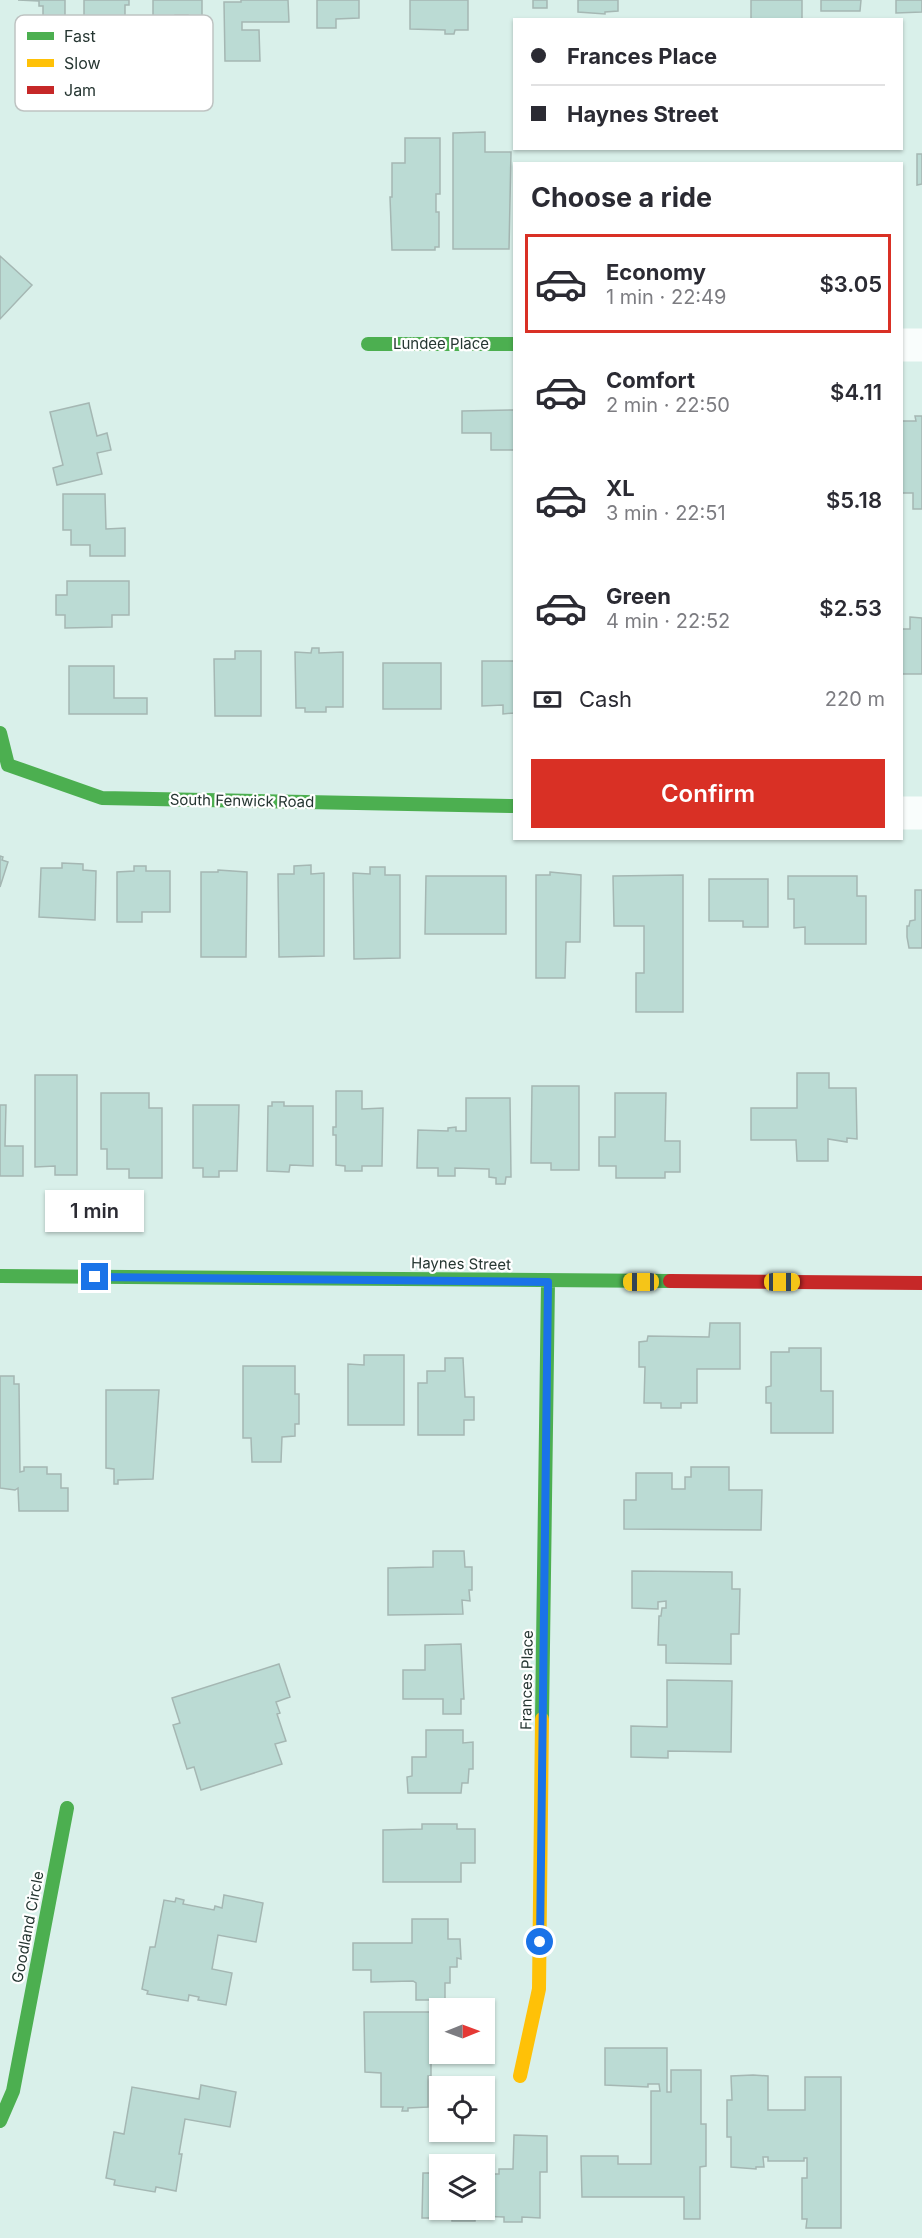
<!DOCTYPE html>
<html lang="en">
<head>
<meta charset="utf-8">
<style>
  body { margin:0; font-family:Inter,sans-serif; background:#f7f7f7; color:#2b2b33; height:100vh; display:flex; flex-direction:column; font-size:22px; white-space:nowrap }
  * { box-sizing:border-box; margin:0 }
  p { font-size:20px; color:#7c7c81 }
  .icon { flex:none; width:33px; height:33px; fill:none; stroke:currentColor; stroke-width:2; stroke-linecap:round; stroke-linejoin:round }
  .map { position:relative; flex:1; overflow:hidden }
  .sheet { position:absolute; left:513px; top:162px; width:390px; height:678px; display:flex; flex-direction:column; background:#fff; border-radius:0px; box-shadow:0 2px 4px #0004 }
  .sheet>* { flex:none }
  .guide { position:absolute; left:513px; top:18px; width:390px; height:132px; border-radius:0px; box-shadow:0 2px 4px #0004; display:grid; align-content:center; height:132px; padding:0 18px; background:#fff }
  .needle { width:39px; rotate:89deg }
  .buttons { position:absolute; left:429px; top:1998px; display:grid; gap:12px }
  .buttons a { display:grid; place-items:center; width:66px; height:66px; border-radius:0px; background:#fff; box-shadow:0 2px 4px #0004; font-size:30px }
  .end { position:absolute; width:27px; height:27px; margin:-14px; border:8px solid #1a73e8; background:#fff; box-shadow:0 0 0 3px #fff }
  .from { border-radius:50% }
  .bubble { position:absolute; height:42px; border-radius:0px; background:#fff; box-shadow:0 2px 4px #0004; font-size:20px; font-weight:600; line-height:42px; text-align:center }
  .car { position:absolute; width:18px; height:36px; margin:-18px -9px; border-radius:8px; box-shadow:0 0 4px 2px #0007; background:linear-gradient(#f5c518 24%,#345 0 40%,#f5c518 0 76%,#345 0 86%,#f5c518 0) }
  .guide b { display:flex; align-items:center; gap:21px; height:57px; font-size:22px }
  .guide b+b { border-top:2px solid #e1e1e2 }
  .guide i { width:15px; height:15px; background:#2b2b33 }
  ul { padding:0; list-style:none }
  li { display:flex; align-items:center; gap:18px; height:99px; margin:0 12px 9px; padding:0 6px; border:3px solid transparent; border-radius:0px }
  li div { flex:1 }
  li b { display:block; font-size:22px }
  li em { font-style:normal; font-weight:600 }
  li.selected { border-color:#d93025 }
  li>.icon { width:54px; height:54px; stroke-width:1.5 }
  h2 { padding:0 18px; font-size:27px; line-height:72px }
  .pay { display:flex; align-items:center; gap:15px; height:66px; padding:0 18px; font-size:22px }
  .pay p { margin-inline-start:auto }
  .action { display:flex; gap:12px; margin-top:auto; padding:12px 18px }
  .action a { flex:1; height:69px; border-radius:0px; background:#d93025; color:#fff; font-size:24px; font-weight:600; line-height:69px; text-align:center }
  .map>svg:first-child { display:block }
</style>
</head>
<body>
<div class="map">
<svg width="922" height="2238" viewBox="0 0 922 2238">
  <rect width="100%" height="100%" fill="#d9f0ea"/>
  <path fill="#bbdbd4" stroke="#a5b7b3" stroke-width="1.5" d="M18 0H65V29L43 30V6H39V1Z
    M84 0H129V5H125V25H84Z
    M153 0H202V19H188V15H175V33H153Z
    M241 0H288L289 22H242V30H259L260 61H225L224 2H241Z
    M317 0H359V18L336 19V28H317Z
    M410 0H468V30H455L454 34H445V30L410 29Z
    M533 0H547V8H533Z
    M578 0H618V11L605 12V14L578 12Z
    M751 0H802V20H751Z
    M821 0H861L860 11H821Z
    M896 0H922V12L896 13Z
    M485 132V152H511L509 249H453V133Z
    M405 138H440V194H436V212H439V247H435V250H392L390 197H392V163H405Z
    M917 154H922V184L917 185Z
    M0 256 32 285 0 319Z
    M89 403 97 436 107 433 111 450 97 453 102 474 57 485 53 468 63 465 50 412Z
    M514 410V450H491V433H462V411Z
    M915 416H922V509H913V493H902V421H916Z
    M63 494H105L106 529 125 528V556H90V545H71V530H63Z
    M67 581H129V615H112V627L65 628V615H56V595H67Z
    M910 617 922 618V674H902V629H910Z
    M312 648H319V653L343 652V707H326V712H305V708H296L295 652 311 653Z
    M235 651H261V716H215L214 659H235Z
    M482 661H514V713L503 714V705L482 706Z
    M383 663H441V709H383Z
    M69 666H114V698H147V714H69Z
    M0 856 3 857 2 860 8 862 0 887Z
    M62 863 83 864V870L96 871 95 920 39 917 41 868H62Z
    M311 865V874L324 873V956L279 957 278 874H294V866Z
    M134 866H146V871H170V912H142V922H117V872L134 871Z
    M370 867H385V875H400V958L354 959 353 873 370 874Z
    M218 870 247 872 246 957H201V872H218Z
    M550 872 581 875 580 942H566L565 978H536V875H550Z
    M683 875V1012H636V973H644V926H614L613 876Z
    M426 876H506V934H425Z
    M788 876H857V896H866V944H805V927L794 928V899H788Z
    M709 879H768V927H743V921H709Z
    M915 890H922V948H909L907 937V926H909L910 921 915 920Z
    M797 1073H829V1088H856L857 1139 847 1138V1142L828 1139V1161H797L796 1140H751V1108H797Z
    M35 1075H77V1175H55V1166L35 1167Z
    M532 1086H579V1170H551V1163H531Z
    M336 1091H362V1109L383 1108 382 1166H362V1171H345V1166L336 1165V1135H333V1127H336Z
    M101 1093H149V1108H162V1178H129V1169H107V1149H101Z
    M615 1093H666L665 1141H680V1172H665V1178H616V1166H599V1137H615Z
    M466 1098H510L511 1177H506L505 1184H496V1178L489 1177V1169L455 1168V1176H438V1168H417L418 1130 448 1131V1128L456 1127V1131H466Z
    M272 1102H284V1106H313V1166L290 1165 289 1172 267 1171 268 1106H272Z
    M0 1105H6L5 1146H23V1176H0Z
    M193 1105H239L237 1171H219V1177H203V1168H193Z
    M710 1323H740V1369H697V1403H681V1408H661V1403H644L645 1367H639V1342L647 1341 648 1336 709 1337Z
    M789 1348H821V1391H833V1433H771V1403H766V1387L771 1386V1352H789Z
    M364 1355H404V1425H348V1364L364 1365Z
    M445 1358H463L465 1397H474V1420H464V1435H418V1383H427V1371H445Z
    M243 1366H295V1394H299V1424H295V1436L282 1437 281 1462H252L251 1438H243Z
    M0 1376H14V1384H19L20 1472 24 1471V1467H47V1474H61V1488H68V1511H19L18 1488 15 1490 0 1488Z
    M106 1390H159L153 1479 118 1480V1484H114V1469L106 1468Z
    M691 1467H729V1490H762L761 1530 624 1529V1500H636V1473H672V1489H685V1477H691Z
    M433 1551H464L465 1567H472V1590H469L470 1601 462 1600 463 1614 388 1615V1568L433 1567Z
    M632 1571 732 1572V1589H740L739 1634H731V1664L666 1663V1645H658L659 1616H661L662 1608H666V1601L658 1602V1609L632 1608Z
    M461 1644 464 1699H461V1714H443V1699H403V1670H425V1645Z
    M279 1664 290 1697 276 1702 280 1713 277 1714 286 1741 275 1744 282 1764 201 1790 194 1767 187 1769 173 1725 180 1723 172 1698Z
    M667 1680 732 1681 731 1752 668 1751V1758L631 1757V1726L667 1727Z
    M426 1730H463V1743L473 1742V1769H469L468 1783H462L461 1793H408L407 1777 412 1776V1757H426Z
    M422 1824H457V1829H475V1863H461V1882H383V1830L422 1829Z
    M224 1895 263 1903 256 1942 218 1935 212 1969 232 1973 226 2005 198 2000 199 1997 189 1995 188 2001 147 1994 148 1991 142 1989 150 1947H155L164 1900 175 1902 176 1898 184 1900 183 1904 214 1910 215 1906 222 1908Z
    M412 1919H448V1939H460L461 1959 457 1958V1967H450V1983H445V2000H416V1983L413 1981 371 1982V1970H353V1943H412Z
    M364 2012H431V2027H434V2031H431V2058H433V2062H431V2076H428V2107L408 2108V2111H402L403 2107H381V2073L365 2072Z
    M605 2048H667V2092H671V2070H701V2124H706V2166L700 2167V2219H684V2197H582L581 2156H618V2164H651V2091H660L659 2084H648V2087L605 2085Z
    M753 2075 768 2076V2110H805V2077H841V2228H806L807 2219H802V2178H807V2158H804V2161H768V2157H763L764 2167H756V2169L731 2167V2137H727V2100H732L731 2076Z
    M201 2085 236 2092 230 2127 185 2119 179 2154H182L176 2191 156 2187 155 2192 114 2185 115 2180 106 2178 114 2132 124 2134 132 2087 199 2099Z
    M514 2135 547 2136V2172H540V2218L522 2217V2222H504V2217L475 2216V2221H452V2218H422L423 2173H440V2210H484V2174H499V2169H513Z"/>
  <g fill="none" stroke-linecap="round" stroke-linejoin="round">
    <path stroke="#f9fdfc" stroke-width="33" d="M902 345H922
      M902 813H922"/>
    <path stroke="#4caf50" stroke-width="14" d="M368 344H514
      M0 733 8 765 102 798 514 806
      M0 1276 670 1281
      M542 1719 548 1282
      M0 2121 13 2091 67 1808"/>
    <path stroke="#ffc107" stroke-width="14" d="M520 2076 539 1989 542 1719"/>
    <path stroke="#c62828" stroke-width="14" d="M670 1281 922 1283"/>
  </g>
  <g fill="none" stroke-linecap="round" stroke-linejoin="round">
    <path stroke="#1a73e8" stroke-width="8" d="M95 1277 548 1282 540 1942"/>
  </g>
  <g text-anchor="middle" stroke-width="4.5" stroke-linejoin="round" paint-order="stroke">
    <g font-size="15" fill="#263632" stroke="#fff">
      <text x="441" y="349">Lundee Place</text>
      <text transform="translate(242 801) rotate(1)" y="5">South Fenwick Road</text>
      <text transform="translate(461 1264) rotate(1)" y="5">Haynes Street</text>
      <text transform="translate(527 1680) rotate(-89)" y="5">Frances Place</text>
      <text transform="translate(28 1927) rotate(-79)" y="5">Goodland Circle</text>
    </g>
  </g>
  <rect x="15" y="15" width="198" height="96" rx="9" fill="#fff" stroke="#bec3c2" stroke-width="1.5"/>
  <rect x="27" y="32" width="27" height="8" fill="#4caf50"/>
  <rect x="27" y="59" width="27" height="8" fill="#ffc107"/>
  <rect x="27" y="86" width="27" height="8" fill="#c62828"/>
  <g font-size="16" fill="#263632">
    <text x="64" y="42">Fast</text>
    <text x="64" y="69">Slow</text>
    <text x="64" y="96">Jam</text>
  </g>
</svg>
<div class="buttons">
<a><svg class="needle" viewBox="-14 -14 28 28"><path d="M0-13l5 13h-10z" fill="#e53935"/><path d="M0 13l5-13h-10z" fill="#7c7c81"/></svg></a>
<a><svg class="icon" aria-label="locate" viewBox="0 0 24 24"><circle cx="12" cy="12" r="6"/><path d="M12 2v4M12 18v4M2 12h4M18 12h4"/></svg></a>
<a><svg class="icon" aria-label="layers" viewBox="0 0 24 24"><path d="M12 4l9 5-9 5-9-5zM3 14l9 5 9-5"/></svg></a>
</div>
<i class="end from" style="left:540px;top:1942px"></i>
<i class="end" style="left:95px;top:1277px"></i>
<div class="bubble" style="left:45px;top:1190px;width:99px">1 min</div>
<i class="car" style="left:641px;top:1282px;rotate:270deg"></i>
<i class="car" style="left:782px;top:1282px;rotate:90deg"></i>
<div class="guide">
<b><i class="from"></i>Frances Place</b>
<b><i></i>Haynes Street</b>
</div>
<section class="sheet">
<h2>Choose a ride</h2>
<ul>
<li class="selected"><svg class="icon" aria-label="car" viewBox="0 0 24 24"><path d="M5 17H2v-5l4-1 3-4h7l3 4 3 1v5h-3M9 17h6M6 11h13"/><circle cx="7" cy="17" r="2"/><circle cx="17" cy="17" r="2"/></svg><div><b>Economy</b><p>1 min · 22:49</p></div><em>$3.05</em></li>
<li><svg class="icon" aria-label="car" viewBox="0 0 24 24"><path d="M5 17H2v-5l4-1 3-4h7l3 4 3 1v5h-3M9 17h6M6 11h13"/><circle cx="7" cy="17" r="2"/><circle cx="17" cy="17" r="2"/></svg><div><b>Comfort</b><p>2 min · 22:50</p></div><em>$4.11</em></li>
<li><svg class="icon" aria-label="car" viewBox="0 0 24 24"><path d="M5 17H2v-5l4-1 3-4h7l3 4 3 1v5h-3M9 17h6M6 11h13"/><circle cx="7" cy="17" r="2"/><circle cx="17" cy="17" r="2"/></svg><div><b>XL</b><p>3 min · 22:51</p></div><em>$5.18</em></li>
<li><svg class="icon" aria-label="car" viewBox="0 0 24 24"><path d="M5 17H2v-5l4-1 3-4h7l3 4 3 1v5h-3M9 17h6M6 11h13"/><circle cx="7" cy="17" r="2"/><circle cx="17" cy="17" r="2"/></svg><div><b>Green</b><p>4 min · 22:52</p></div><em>$2.53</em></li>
</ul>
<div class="pay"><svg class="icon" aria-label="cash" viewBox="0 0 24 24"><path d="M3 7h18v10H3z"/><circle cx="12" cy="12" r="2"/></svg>Cash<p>220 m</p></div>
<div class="action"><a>Confirm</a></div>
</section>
</div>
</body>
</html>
